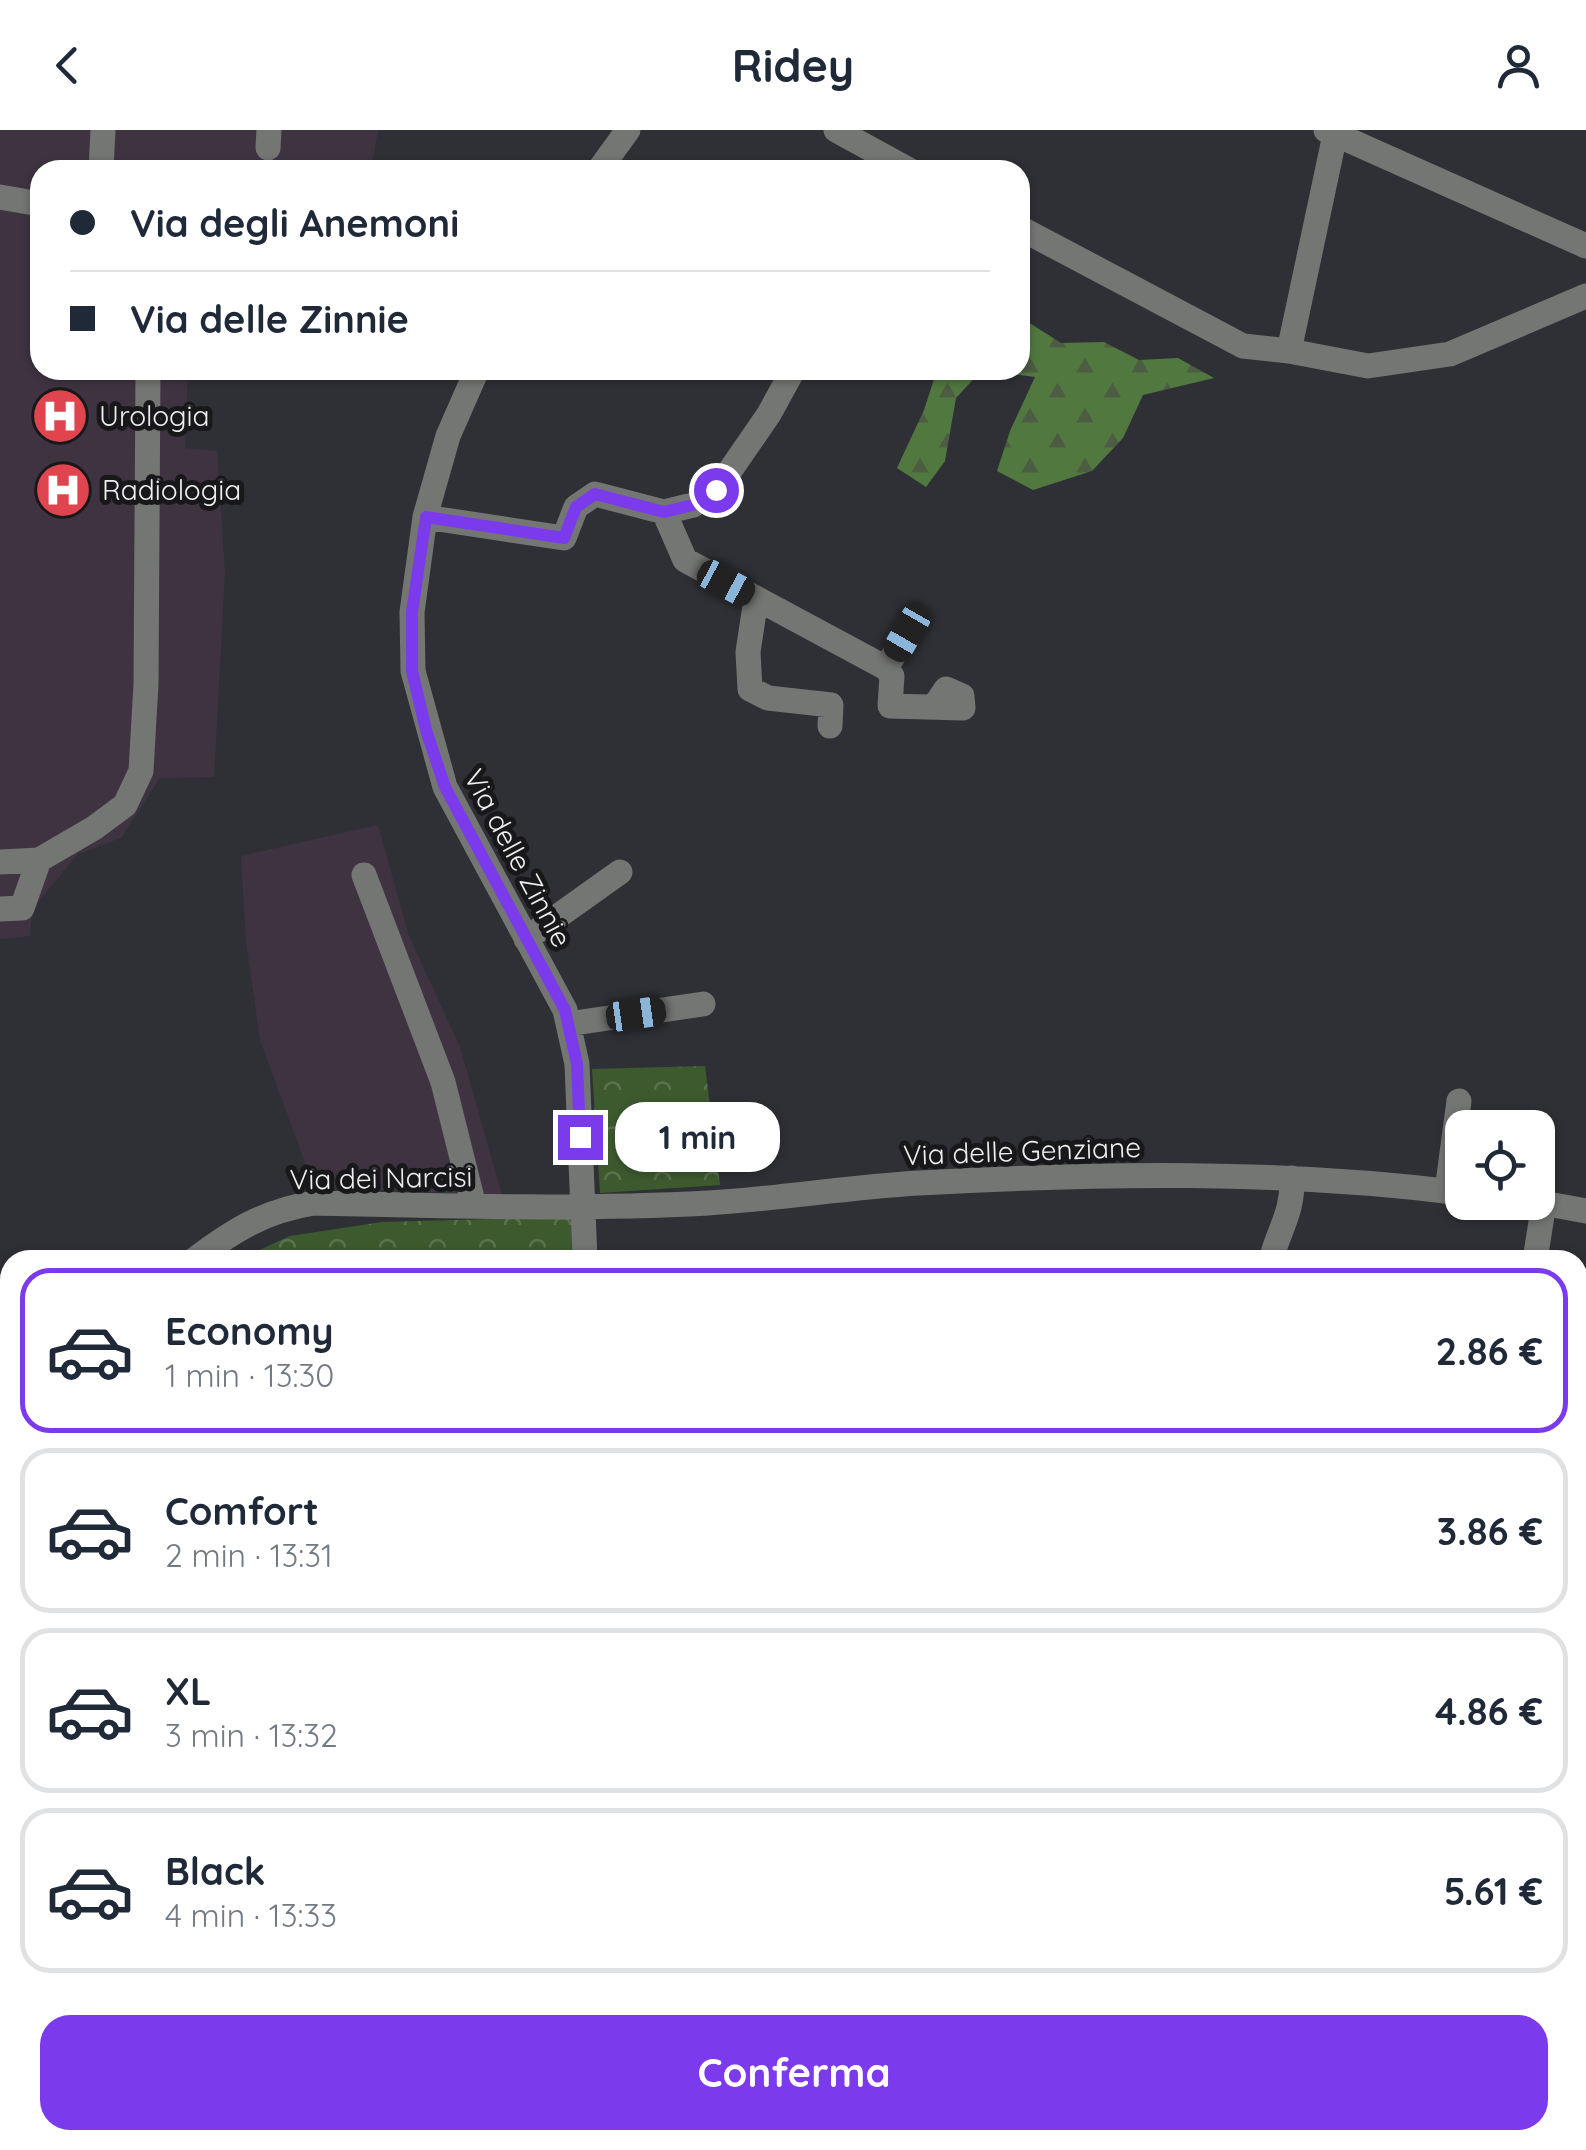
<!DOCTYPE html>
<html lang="it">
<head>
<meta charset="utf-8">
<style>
  body { margin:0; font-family:Quicksand,sans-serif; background:#f6f6f7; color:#1f2937; height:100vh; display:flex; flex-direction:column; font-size:38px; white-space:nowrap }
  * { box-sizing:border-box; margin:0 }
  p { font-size:32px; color:#747a83 }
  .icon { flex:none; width:55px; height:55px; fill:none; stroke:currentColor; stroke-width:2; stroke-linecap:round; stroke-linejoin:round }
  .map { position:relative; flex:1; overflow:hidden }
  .side { position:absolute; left:0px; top:1120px; width:1588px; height:900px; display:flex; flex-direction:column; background:#fff; border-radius:30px 30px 0 0; box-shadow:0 2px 8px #0004 }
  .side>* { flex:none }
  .top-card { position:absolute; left:30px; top:30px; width:1000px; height:220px; border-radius:30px; box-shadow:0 2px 8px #0004; display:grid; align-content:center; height:220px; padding:0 40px; background:#fff }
  .tools { position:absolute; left:1445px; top:980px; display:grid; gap:20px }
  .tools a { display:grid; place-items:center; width:110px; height:110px; border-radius:20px; background:#fff; box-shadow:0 2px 8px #0004; font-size:50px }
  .end { position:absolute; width:45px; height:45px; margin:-22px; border:12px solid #7c3aed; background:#fff; box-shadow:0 0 0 5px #fff }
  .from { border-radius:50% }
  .bubble { position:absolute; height:70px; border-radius:30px; background:#fff; box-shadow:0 2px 8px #0004; font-size:32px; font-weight:700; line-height:70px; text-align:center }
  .car { position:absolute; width:30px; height:60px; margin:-30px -15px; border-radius:12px; box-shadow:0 0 8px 2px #0007; background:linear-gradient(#222 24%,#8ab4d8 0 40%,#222 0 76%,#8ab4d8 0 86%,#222 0) }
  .top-card b { display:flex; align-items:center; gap:35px; height:95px; font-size:38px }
  .top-card b+b { border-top:2px solid #e0e1e3 }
  .top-card i { width:25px; height:25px; background:#1f2937 }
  ul { padding:18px 0 0; list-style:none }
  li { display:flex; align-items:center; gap:30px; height:165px; margin:0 20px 15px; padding:0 20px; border:5px solid #e0e1e3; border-radius:30px }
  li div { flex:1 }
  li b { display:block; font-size:38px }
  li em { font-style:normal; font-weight:700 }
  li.current { border-color:#7c3aed }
  li>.icon { width:90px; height:90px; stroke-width:1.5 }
  .action { display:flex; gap:20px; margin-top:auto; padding:20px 40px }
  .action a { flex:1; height:115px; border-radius:30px; background:#7c3aed; color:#fff; font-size:40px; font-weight:700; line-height:115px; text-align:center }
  header { display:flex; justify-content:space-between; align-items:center; height:130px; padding:0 40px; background:#fff; font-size:45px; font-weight:700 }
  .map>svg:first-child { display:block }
</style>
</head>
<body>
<header><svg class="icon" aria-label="back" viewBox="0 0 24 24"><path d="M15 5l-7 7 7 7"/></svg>Ridey<svg class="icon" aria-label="person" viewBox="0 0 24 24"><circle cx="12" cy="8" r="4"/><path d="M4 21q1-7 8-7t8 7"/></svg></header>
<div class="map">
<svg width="1586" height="2020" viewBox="0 0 1586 2020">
  <defs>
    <pattern id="forest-firs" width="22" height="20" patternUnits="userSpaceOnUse" patternTransform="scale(2.5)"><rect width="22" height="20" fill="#51783f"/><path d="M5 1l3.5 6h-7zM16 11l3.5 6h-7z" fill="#4c5d44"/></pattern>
    <pattern id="park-crowns" width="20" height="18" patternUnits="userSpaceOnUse" patternTransform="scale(2.5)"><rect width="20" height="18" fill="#3d5a2f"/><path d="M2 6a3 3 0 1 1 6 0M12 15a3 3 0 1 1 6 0" fill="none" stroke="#59724e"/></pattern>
  </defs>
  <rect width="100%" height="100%" fill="#2f3035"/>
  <path fill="#403340" d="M0 1193 10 1194V1464L0 1463Z"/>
  <path fill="#3f3342" d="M0 0H378L371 40H40V240H188L185 318 217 321 225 443 214 647 160 648 121 708 78 724 32 779 30 806 0 809Z
    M378 695 409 806 460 917 502 1065 314 1057 260 910 246 810 241 726Z"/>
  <path fill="url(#forest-firs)" d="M1020 187 1061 213 1104 212 1139 230 1178 228 1214 248 1143 265 1123 308 1092 341 1033 360 997 341 1010 301 1035 247 982 240 956 268 945 331 926 357 897 338 924 280 937 240H1020Z
    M1586 1619V1871L1578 1862V1629Z"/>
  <path fill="url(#park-crowns)" d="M705 936 720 1055 600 1063 592 939Z
    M571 1087 572 1130H238L290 1106 382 1092Z"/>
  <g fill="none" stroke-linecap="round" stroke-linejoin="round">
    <path stroke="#747673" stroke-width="25" d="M836 0 909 40
      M1326 0 1586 116
      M268 18 269 0
      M101 40 103 0
      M599 40 628 0
      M0 67 40 74
      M1020 98 1243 216 1289 221 1368 236 1450 224 1586 166
      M1289 221 1336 0
      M477 240 448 306 425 387 412 482 413 541 445 657 565 880 577 934 585 1130
      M664 382 685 430 886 538 892 546 890 576 963 578 962 566 946 559 934 577
      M425 387 564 408 576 377 595 364 664 382 693 375 716 361 769 284 792 242
      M756 469 748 522 750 559 768 568 831 575 830 596
      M886 538 907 503
      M0 732 39 730 94 698 125 675 141 641 146 554 148 240
      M364 745 443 952 474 1076
      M0 779 22 778 39 730
      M526 809 620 742
      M568 894 703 874
      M1447 1061 1459 971
      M1537 1072 1586 1081
      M194 1130C234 1100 264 1081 314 1073 445 1076 576 1080 708 1073 778 1069 848 1057 919 1053 1100 1043 1282 1040 1462 1063
      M1271 1130C1279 1099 1293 1083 1292 1048
      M1535 1130 1544 1073
      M0 1157 10 1161
      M0 1543H10
      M0 1585 10 1586
      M0 1967 10 1963
      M87 2010 92 2020
      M604 2010 611 2020
      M698 2010 708 2020
      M30 2020 31 2010
      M358 2020 363 2010"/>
  </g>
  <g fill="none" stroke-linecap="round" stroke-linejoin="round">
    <path stroke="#7c3aed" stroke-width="12" d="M580 1007 577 934 565 880 445 657 426 600 412 541V482L426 387 564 408 576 377 595 364 664 382 693 375 716 360"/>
  </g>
  <defs>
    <g id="hospital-disc" transform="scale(2.875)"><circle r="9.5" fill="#e0444e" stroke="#18181a"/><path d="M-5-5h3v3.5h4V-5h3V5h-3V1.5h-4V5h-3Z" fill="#fff"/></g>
  </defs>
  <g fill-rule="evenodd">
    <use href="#hospital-disc" x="60" y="286"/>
    <use href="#hospital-disc" x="63" y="360"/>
  </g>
  <g text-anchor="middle" stroke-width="10" stroke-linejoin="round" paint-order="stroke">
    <g font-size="28" fill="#eeeef2" stroke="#18181a" text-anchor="start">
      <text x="99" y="296">Urologia</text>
      <text x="102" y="370">Radiologia</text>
    </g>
    <g font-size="28" fill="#eeeef2" stroke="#18181a">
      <text transform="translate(518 728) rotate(62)" y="10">Via delle Zinnie</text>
      <text transform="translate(1022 1021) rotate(-2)" y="10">Via delle Genziane</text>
      <text transform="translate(381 1048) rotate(-1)" y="10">Via dei Narcisi</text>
    </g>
  </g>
</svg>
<div class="tools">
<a><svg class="icon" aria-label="locate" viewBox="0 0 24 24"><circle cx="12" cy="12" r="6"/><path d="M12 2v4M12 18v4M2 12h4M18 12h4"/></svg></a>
</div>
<i class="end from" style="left:716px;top:360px"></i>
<i class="end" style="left:580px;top:1007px"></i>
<div class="bubble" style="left:615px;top:972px;width:165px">1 min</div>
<i class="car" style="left:726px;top:453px;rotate:118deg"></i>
<i class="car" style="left:907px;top:503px;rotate:210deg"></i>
<i class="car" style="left:636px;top:884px;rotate:82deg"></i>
<div class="top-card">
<b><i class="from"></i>Via degli Anemoni</b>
<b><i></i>Via delle Zinnie</b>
</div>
<section class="side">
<ul>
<li class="current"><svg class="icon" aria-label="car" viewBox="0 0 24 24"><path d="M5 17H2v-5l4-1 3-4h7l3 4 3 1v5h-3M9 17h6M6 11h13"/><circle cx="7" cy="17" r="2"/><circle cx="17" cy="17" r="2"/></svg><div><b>Economy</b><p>1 min · 13:30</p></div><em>2.86 €</em></li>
<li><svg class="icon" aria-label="car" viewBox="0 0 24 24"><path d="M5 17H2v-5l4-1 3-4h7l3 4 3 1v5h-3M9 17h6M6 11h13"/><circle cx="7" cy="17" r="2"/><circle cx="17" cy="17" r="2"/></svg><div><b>Comfort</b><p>2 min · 13:31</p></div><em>3.86 €</em></li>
<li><svg class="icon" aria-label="car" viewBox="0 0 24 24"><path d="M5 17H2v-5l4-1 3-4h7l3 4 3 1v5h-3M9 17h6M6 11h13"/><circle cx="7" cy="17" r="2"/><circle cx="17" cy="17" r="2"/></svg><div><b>XL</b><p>3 min · 13:32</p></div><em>4.86 €</em></li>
<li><svg class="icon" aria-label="car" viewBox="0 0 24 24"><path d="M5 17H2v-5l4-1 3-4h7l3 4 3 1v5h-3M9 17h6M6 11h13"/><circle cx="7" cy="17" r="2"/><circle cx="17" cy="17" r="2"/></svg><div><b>Black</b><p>4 min · 13:33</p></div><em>5.61 €</em></li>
</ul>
<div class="action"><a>Conferma</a></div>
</section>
</div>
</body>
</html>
